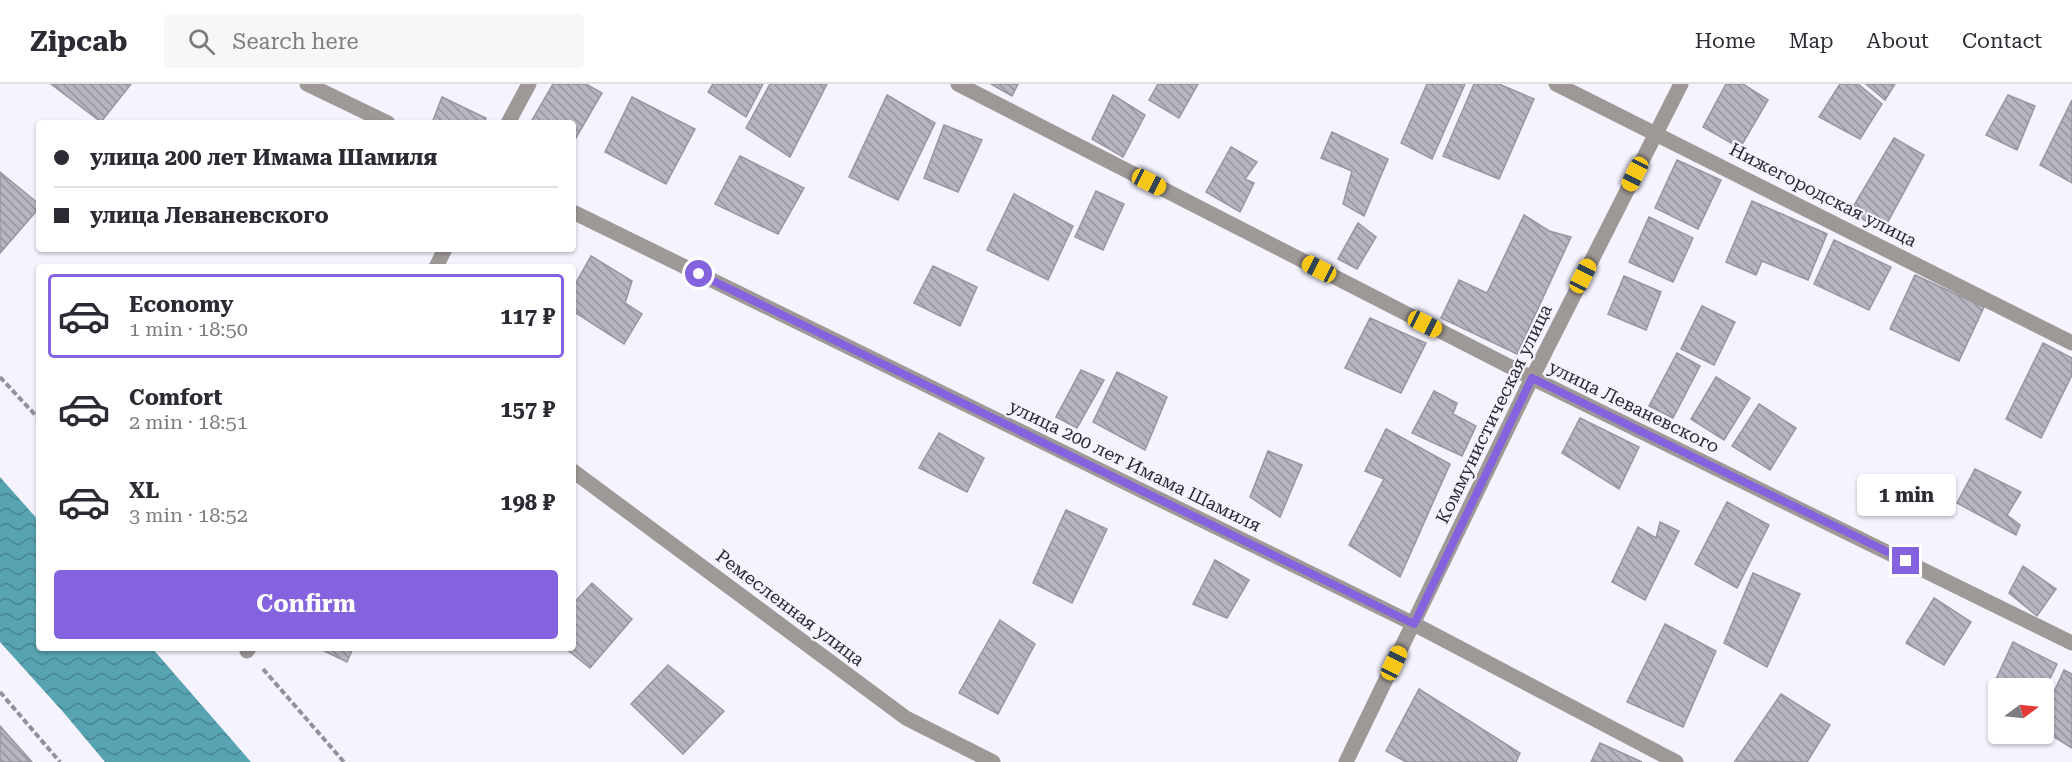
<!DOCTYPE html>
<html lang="en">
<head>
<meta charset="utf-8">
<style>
  body { margin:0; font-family:"Roboto Serif",serif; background:#f7f7f7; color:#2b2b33; height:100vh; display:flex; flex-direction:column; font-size:22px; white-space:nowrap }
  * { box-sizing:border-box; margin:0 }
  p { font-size:20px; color:#7c7c81 }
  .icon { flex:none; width:33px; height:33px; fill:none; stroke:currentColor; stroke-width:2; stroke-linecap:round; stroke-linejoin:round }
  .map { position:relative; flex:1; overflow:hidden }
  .panel { position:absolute; left:36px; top:180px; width:540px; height:387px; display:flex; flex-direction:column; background:#fff; border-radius:6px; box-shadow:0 2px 4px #0004 }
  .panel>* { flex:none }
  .banner { position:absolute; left:36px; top:36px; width:540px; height:132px; border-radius:6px; box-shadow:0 2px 4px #0004; display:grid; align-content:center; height:132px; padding:0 18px; background:#fff }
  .needle { width:39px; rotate:75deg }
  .buttons { position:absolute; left:1988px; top:594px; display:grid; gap:12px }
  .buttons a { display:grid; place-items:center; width:66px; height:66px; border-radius:6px; background:#fff; box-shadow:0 2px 4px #0004; font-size:30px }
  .end { position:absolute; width:27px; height:27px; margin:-14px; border:8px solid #8663de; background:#fff; box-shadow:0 0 0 3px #fff }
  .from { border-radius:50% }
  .bubble { position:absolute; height:42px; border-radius:6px; background:#fff; box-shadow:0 2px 4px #0004; font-size:20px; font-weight:700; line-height:42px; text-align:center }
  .car { position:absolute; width:18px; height:36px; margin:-18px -9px; border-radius:8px; box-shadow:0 0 4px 2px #0007; background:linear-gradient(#f5c518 24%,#345 0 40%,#f5c518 0 76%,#345 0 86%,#f5c518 0) }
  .banner b { display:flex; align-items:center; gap:21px; height:57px; font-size:22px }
  .banner b+b { border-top:2px solid #e1e1e2 }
  .banner i { width:15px; height:15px; background:#2b2b33 }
  ul { padding:10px 0 0; list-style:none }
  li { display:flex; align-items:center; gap:18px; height:84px; margin:0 12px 9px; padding:0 6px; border:3px solid transparent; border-radius:6px }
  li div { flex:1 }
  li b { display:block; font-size:22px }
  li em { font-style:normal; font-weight:700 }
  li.current { border-color:#8663de }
  li>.icon { width:54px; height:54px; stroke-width:1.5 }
  .button { display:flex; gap:12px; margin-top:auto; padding:12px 18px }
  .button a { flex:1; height:69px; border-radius:6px; background:#8663de; color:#fff; font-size:24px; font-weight:700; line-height:69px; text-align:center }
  header { display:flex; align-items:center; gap:36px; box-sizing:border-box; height:84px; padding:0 30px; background:#fff; border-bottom:2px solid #e1e1e2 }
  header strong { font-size:28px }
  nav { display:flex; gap:33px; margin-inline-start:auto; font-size:21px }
  .search { width:420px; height:54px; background:#f7f7f7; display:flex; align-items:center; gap:15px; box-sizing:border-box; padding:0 21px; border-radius:6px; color:#7c7c81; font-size:22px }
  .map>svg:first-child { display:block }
</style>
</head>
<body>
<header>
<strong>Zipcab</strong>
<div class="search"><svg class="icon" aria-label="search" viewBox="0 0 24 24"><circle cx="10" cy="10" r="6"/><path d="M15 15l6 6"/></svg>Search here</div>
<nav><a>Home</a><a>Map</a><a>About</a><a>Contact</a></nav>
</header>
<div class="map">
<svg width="2072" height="678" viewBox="0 0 2072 678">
  <defs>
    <pattern id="water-waves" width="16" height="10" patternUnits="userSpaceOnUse" patternTransform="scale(1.5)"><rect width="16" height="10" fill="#58a3b2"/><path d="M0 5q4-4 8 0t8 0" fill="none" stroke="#498591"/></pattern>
    <pattern id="building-back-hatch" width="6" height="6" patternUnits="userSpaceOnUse" patternTransform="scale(1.5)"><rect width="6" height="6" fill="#b7b5c0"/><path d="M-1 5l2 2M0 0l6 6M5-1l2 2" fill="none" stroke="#95939c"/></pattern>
  </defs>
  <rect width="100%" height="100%" fill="#f4f3fe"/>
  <path fill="url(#water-waves)" d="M0 393 39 437V564H152L251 678H105L64 629 0 558Z"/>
  <path fill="url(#building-back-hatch)" stroke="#9896a1" stroke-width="1.5" d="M51 0H131L101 38Z
    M553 0H586L602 9 573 59V39H536L532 36Z
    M713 0H763L746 33 708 8Z
    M770 0H827L790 73 746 44Z
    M991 0H1018L1012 12Z
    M1158 0H1198L1179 34 1149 16Z
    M1427 0H1465L1432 75 1401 59Z
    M1474 0H1499L1534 15 1499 95 1443 72Z
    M1726 0H1743L1768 16 1740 64 1703 43Z
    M1840 0H1858L1882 20 1860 55 1819 33Z
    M1866 0H1895L1885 16Z
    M887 11 935 39 898 116 849 93Z
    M1113 11 1145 31 1123 73 1092 55Z
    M2008 11 2035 22 2017 66 1986 51Z
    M442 13 486 34 484 39H432Z
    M632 13 695 45 666 100 605 68Z
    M2072 16V99L2040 81Z
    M944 41 982 56 958 108 924 94Z
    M1332 48 1388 75 1364 132 1343 120 1352 87 1321 74Z
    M1894 54 1924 71 1883 147 1850 128Z
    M1231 63 1257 78 1245 95 1254 99 1240 128 1206 108Z
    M740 72 804 104 778 150 715 120Z
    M1677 76 1721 96 1698 145 1655 124Z
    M0 88 39 120V124L0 169Z
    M1096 107 1124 120 1103 166 1075 153Z
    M1014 110 1073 142 1048 196 987 166Z
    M1752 117 1827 150 1808 196 1762 177 1756 191 1726 178Z
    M1524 131 1549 147 1571 153 1517 270 1441 234 1459 196 1487 209Z
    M1649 133 1693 154 1673 198 1629 178Z
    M1358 139 1376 153 1357 185 1338 175Z
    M1834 156 1891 183 1869 226 1814 200Z
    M591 172 632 197 625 219 642 230 624 260 573 227V204Z
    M933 182 977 203 960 242 914 219Z
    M1915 191 1984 223 1959 277 1890 245Z
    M1624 192 1661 208 1646 246 1608 230Z
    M1702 222 1735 238 1714 281 1681 265Z
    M1370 234 1426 259 1401 309 1345 284Z
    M2043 259 2072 274V291L2041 354 2006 335Z
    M1677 269 1700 282 1673 334 1649 322Z
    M1081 286 1104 296 1077 344 1056 333Z
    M1117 288 1167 313 1145 366 1093 338Z
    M1716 293 1750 314 1724 356 1691 335Z
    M1434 307 1457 319 1453 330 1476 342 1462 372 1412 349Z
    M1759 320 1796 344 1770 386 1732 362Z
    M1580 334 1639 363 1619 405 1562 369Z
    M1386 345 1450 380 1400 493 1349 461 1384 395 1365 387Z
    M939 349 984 374 967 408 919 384Z
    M1268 367 1302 381 1280 433 1250 413Z
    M1975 385 2021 408 2007 431 2020 441 2016 451 1957 419Z
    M1727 418 1769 441 1737 504 1695 480Z
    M1066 426 1107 445 1072 519 1033 499Z
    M1660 438 1679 447 1645 516 1612 498 1638 443 1656 454Z
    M1215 476 1249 496 1227 534 1193 520Z
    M2023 482 2056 505 2037 532 2009 509Z
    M1753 489 1800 510 1767 583 1724 559Z
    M592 499 632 535 590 584 565 564H573V520Z
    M1934 514 1971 538 1944 581 1906 559Z
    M1000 536 1035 560 998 630 959 609Z
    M1665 540 1716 567 1683 643 1627 618Z
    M2013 558 2057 580 2043 609V604H1998V609L1991 606Z
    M318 564H353L347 578Z
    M668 581 724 627 683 670 631 620Z
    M2064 586 2072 590V664L2043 646V632Z
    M1419 605 1520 669 1516 678H1406L1386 667Z
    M1781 610 1830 641 1807 678 1735 677Z
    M0 642 32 678H0Z
    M1600 659 1642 678H1591Z"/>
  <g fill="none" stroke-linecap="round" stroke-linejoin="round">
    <path stroke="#939299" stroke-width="4" stroke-dasharray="6 3" stroke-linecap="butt" d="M0 293 39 335
      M263 585 344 678
      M0 608 60 678"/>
    <path stroke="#9e9896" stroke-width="15" d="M307 0 388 39
      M958 0 1532 294 2072 559
      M1556 0 2072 259
      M508 39 529 0
      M573 128 1414 540 1676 678
      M436 183 445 165
      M573 387 906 634 993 678
      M247 567 249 564
      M1346 678 1532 294 1681 0"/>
  </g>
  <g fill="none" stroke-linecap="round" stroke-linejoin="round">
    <path stroke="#8663de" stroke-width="8" d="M699 190 1414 540 1532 294 1906 477"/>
  </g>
  <g text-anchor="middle" stroke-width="4.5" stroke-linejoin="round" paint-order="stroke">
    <g font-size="18" fill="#2b2a2e" stroke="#f4f3fe">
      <text transform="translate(1823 111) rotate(27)" y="6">Нижегородская улица</text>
      <text transform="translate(1634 323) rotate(26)" y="6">улица Леваневского</text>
      <text transform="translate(1494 330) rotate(-64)" y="6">Коммунистическая улица</text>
      <text transform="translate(1135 382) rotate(26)" y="6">улица 200 лет Имама Шамиля</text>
      <text transform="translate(790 524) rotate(37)" y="6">Ремесленная улица</text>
    </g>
  </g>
</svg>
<div class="buttons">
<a><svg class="needle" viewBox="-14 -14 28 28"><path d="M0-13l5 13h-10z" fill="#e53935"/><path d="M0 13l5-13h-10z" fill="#7c7c81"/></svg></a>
</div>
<i class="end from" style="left:699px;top:190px"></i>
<i class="end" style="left:1906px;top:477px"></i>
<div class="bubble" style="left:1857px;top:390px;width:99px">1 min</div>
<i class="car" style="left:1635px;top:90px;rotate:207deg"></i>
<i class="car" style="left:1149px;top:98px;rotate:117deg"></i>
<i class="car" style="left:1319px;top:185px;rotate:297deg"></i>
<i class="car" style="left:1583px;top:192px;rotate:27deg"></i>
<i class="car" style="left:1425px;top:240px;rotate:117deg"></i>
<i class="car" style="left:1394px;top:579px;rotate:26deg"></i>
<div class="banner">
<b><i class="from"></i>улица 200 лет Имама Шамиля</b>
<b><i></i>улица Леваневского</b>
</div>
<section class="panel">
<ul>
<li class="current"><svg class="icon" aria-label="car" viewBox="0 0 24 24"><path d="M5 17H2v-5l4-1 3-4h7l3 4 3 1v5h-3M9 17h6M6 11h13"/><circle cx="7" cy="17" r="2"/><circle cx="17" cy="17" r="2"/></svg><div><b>Economy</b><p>1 min · 18:50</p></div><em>117 ₽</em></li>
<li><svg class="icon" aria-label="car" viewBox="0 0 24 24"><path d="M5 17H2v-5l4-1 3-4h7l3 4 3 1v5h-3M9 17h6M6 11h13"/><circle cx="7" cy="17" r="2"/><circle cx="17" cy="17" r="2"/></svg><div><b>Comfort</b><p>2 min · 18:51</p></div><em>157 ₽</em></li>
<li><svg class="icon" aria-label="car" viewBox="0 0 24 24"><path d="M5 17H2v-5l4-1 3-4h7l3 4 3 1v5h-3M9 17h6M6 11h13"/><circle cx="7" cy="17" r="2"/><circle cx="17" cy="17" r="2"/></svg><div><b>XL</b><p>3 min · 18:52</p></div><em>198 ₽</em></li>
</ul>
<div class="button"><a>Confirm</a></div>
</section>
</div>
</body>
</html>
